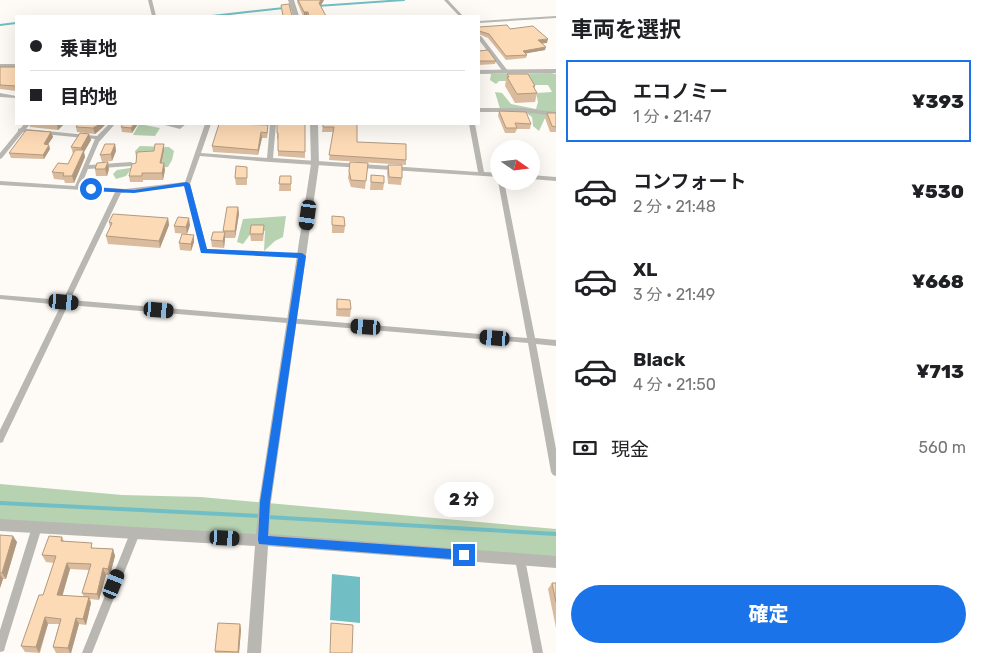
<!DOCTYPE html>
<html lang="ja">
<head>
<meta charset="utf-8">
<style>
  body { margin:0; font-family:Rubik,"Noto Sans JP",sans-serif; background:#f2f2f2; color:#202124; height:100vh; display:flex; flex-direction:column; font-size:19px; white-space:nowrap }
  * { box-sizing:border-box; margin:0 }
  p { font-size:16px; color:#757577 }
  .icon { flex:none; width:28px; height:28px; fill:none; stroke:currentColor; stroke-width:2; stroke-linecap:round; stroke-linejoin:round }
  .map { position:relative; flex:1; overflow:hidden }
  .sheet { display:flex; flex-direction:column; background:#fff; width:425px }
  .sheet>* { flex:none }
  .guide { position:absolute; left:15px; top:15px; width:465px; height:110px; border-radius:0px; box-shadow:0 5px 20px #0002; display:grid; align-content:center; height:110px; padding:0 15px; background:#fff }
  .needle { width:32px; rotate:104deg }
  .buttons { position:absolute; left:490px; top:140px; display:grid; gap:10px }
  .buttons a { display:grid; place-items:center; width:50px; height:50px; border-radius:50%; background:#fff; box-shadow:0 5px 20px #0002; font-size:25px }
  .end { position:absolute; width:22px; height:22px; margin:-11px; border:6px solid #1a73e8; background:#fff; box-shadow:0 0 0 2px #fff }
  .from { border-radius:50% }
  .bubble { position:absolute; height:35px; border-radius:18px; background:#fff; box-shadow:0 5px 20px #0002; font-size:16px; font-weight:800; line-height:35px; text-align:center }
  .car { position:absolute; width:15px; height:30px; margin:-15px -8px; border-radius:6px; box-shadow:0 0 4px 1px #0007; background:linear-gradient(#222 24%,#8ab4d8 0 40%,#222 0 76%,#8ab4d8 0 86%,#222 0) }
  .guide b { display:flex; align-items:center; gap:18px; height:48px; font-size:19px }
  .guide b+b { border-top:1px solid #e0e0e0 }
  .guide i { width:12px; height:12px; background:#202124 }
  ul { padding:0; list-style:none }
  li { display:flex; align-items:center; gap:15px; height:82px; margin:0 10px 8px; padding:0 5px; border:2px solid transparent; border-radius:0px }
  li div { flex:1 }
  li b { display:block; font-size:19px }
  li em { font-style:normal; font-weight:800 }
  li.on { border-color:#1a73e8 }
  li>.icon { width:45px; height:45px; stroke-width:1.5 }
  h2 { padding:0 15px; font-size:22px; line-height:60px }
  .pay { display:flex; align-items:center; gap:12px; height:55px; padding:0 15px; font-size:19px }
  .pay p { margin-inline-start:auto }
  .button { display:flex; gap:10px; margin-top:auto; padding:10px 15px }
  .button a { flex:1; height:58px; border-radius:30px; background:#1a73e8; color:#fff; font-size:20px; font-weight:800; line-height:58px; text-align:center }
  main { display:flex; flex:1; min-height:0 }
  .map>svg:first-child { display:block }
</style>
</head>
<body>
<main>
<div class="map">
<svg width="556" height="653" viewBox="0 0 556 653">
  <rect width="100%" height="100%" fill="#fefbf7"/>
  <path fill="#b7d2b0" d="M551 73 556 74V119L545 118 539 131 533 126 532 117 526 113 501 112 495 92 502 93 511 104 536 109 538 102 536 93 552 92 548 85H534L525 81H499L496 84 490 80 491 74Z
    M139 124 160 128 155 136 133 135Z
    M140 146 169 147 174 151 172 160 168 167 131 169 126 176 116 179 113 174 117 170 162 163 164 151H148L136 157 135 151Z
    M286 216 283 237 275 241 264 251 265 231 252 232 243 244 237 242 243 219Z
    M0 484 122 495 201 497 556 529V561L0 525Z"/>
  <path fill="#71bec4" d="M332 574 360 577V623L330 620Z"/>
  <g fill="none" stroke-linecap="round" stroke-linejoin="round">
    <path stroke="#71bec4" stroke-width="2" d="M317 6 404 0
      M212 16 284 8
      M0 25 16 23"/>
    <path stroke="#71bec4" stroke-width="4" d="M0 503 261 516
      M267 517 556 534"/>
    <path fill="#b8b7b2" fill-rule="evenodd" d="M148 0H152L156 16H152Z
      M444 0H448L463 16H459Z
      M556 16V18L479 23V21Z
      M479 36H481L508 71V73H504L479 40Z
      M0 93 16 96V98L0 97Z
      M479 108H522L556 112V116L522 112H479Z
      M24 124H30L26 129 97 136 109 124H115L99 142 89 165 131 162 134 164 131 166 88 169 81 186 125 189 185 182 205 124H211L201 153 267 158 270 124H276L273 158 478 172 469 124H475L484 172 499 173V177L270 162 200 156 190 184 207 249 302 254 305 256 304 258 202 252 185 186 121 193 70 300 527 338 498 181 499 180V181H504L535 338 556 340V346L536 344 556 449V476L553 475 551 472 528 343 68 305 4 439 3 442 0 443V430L61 305 0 299V295L63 300 115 192 0 185V181L75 186 95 139 23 132 2 158 0 159V153L18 131V129L21 128Z
      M161 124 179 125 180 124H186L180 129Z
      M531 175 556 177V181L531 179Z
      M37 523 40 524 42 527 5 647 4 651 0 652V630L32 527 34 524Z
      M135 529 138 530 140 533 92 653H82L130 533 132 530Z
      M520 554 524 556 525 559 543 653H533L515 559 516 556Z"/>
    <path fill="#b8b7b2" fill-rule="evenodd" d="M288 0H294L299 16H293Z
      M0 64H16V68H0Z
      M556 69V73L479 74V70Z
      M310 124H318L319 164 271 502 269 534 556 556V568L268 546 261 653H247L255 546 0 531V519L256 534 259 502 311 164Z"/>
  </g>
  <path fill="#dabb9d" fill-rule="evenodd" d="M297 0H324L320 6 326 16H303L297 2Z
    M479 27 510 29 547 43H541L545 50 526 53 527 55 526 58 506 60 488 38 479 34Z
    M479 51 496 61 495 64 479 65Z
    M0 67H16V91L0 89Z
    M507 74 535 86 534 89 537 93 535 102 515 103 505 86Z
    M499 111 531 124 530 129H517L515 133H505L498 116Z
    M547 113H556V132H550L545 118Z
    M29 124H64L58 130 30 127Z
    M121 124H138L132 133 122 132 121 127 123 124Z
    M305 124V158L278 156V139H277V133Z
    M323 124H357V142L406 160V165L329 160 333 132H322Z
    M76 127 102 128 95 134 77 132Z
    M268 131 267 138H262L258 155 213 152 212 146Z
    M51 132 53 137 48 144 50 149 44 159 11 158 9 153Z
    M89 134 91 140 84 152 85 157 74 183H65L64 180 54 179 52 172 68 164 73 154 71 147Z
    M115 144 116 151 112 161 102 162 100 155Z
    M164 144V151L162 163 165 170 163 180H143V182H130L129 176 136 163Z
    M108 162 109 169 107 176H96L95 169Z
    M368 163 365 189 351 187 348 178 349 171Z
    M388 165 402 178 401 185 388 184 387 172Z
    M247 167V185H236L235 178Z
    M371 175 384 183 383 190H370Z
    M280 176H291V191H279Z
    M238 207 239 214 235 238H225L224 248 212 247 211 240 223 232V231Z
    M332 216 345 226 344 233H332Z
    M168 218 169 225 160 248 108 244 106 236 110 228 109 222Z
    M190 225 187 234 175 233 174 226Z
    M264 232 263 241H251L250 234Z
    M194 242 191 251 180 250 179 243Z
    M337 299 351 309 350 317 336 316Z
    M0 535 17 542 6 579H3L0 588Z
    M62 537 64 541 94 548 113 549 115 556 110 575H106L99 600 90 599 91 603 86 625 79 624 71 653H56L53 647 59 624H48L40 653 25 652 21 646 43 595 54 563 46 562 42 555ZM70 569 89 570 82 593 84 597 62 595Z
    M552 583H556V628L548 589Z
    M240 624 241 630 239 653H215V651Z"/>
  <path fill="#b1997f" d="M321 0H324L319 9V3Z
    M304 12H308L307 16H304Z
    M548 39 547 43 538 44V40Z
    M546 47 545 50 523 54V51Z
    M58 124H64L58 130 57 125Z
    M100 124H106L102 128 95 134 93 128Z
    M134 124H138L132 133 131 128Z
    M51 132 53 137 45 149 44 144Z
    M261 132 262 138 258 155V150Z
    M89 134 91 140 84 152 85 157 74 183 72 176 82 153 81 148Z
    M115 144 116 151 112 161 111 154Z
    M164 144V151L160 170V163Z
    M49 145 50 149 44 159 43 155Z
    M108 162 109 169 107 176 105 169Z
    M164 163 165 170 163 180 162 173Z
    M238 207 239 214 235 238V231Z
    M168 218 169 225 160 248 159 241Z
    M189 218 190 225 187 234 186 227Z
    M225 232V239L224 248 223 241Z
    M194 235V242L191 251V244Z
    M13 536 17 542 6 579 2 573Z
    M113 549 115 556 110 575 108 569Z
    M67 563 70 569 61 601 57 595Z
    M103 568 106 575 99 600 97 594Z
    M0 574 3 579 0 588Z
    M89 597 91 603 86 625 83 619Z
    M45 617 48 624 39 653 36 647Z
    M76 618 79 624 71 653H70L68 648Z
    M240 624 241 630 239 653H238Z"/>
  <path fill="#fddab6" stroke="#b1997f" d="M298 0H321L319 3 326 16H309L308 12H304Z
    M289 4 292 16H283L281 5Z
    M507 25 510 29 533 26 548 39 538 40 546 47 523 51 527 55 506 56 489 34 479 31V27Z
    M488 50 496 61H479V51Z
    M0 67H16V86L0 85Z
    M507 74H528L535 86H533L537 93 517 94 507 77H509Z
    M499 111 526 112 531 124 515 123 517 128H506Z
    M547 113H556V127L552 126Z
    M78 124H100L93 128 76 127Z
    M123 124H134L131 128 121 127Z
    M219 124H235L268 125 267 133 261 132 258 150 212 146Z
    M277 124H305V152L278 151V133H277Z
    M323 124H357V142L406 144V160L329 155 334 127H323Z
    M26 130 51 132 44 144 49 145 43 155 9 153Z
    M80 133 89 134 81 148 71 147Z
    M105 144H115L111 154 100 155Z
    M155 144H164L160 163H164L162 173H142V176H129L132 164 136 163 137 152 154 151Z
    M75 150H84L72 176H63L64 173 52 172 58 163 68 164Z
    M108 162 105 169H95L97 163Z
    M350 162 368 163 366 181 351 180 349 171Z
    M388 165H402V178L389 177Z
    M236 166 247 167V178H235Z
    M371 175 384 176V183L371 182Z
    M280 176H291V184H279Z
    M227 207H238L235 231H223Z
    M113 214 168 218 159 241 106 236 112 223 109 222Z
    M332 216 344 217 345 226 332 225Z
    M178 217 189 218 186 227 174 226Z
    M251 225H264L263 234H250Z
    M213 232H225L223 241 211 240Z
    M182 234 194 235 191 244 179 243Z
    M337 299 350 300 351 309H337Z
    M0 535 13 536 2 573H0Z
    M49 536 62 537 61 541 92 543 91 548 113 549 108 569 103 568 97 594 82 593 91 564 67 563 57 595 89 597 83 619 76 618 68 648 53 647 61 619 45 617 36 647 21 646 39 595H43L56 556 42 555Z
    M552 583H556V602Z
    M218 623 240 624 238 652 215 651Z
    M331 623 353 625 352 653H330Z"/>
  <path fill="#1a73e8" d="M187 182 190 184 207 249 302 253 306 256 270 502 268 536 464 550 468 552 470 555 468 559 464 560 259 544 258 540 260 502 298 258 201 253 184 186 134 193 91 191 88 189 91 187 134 190Z"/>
</svg>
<div class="buttons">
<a><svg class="needle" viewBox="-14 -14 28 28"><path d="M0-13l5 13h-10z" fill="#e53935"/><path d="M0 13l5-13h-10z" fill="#757577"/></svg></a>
</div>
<i class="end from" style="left:91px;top:189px"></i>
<i class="end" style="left:464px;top:555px"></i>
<div class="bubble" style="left:434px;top:482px;width:60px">2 分</div>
<i class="car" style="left:308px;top:215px;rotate:188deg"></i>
<i class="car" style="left:64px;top:302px;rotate:95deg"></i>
<i class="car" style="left:159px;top:310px;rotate:95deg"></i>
<i class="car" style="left:366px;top:327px;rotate:274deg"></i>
<i class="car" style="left:495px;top:338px;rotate:275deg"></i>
<i class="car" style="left:225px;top:538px;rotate:93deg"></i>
<i class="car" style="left:114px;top:584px;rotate:22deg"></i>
<div class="guide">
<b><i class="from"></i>乗車地</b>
<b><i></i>目的地</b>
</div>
</div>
<section class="sheet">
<h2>車両を選択</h2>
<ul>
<li class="on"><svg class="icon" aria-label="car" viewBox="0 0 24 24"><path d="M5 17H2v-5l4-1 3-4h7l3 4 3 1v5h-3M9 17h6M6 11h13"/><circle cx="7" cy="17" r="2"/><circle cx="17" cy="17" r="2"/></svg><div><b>エコノミー</b><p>1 分 · 21:47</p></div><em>¥393</em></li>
<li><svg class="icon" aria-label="car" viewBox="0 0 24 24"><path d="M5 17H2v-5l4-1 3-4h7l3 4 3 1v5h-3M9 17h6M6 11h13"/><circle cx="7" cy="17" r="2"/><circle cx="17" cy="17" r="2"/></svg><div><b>コンフォート</b><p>2 分 · 21:48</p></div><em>¥530</em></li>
<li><svg class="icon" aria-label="car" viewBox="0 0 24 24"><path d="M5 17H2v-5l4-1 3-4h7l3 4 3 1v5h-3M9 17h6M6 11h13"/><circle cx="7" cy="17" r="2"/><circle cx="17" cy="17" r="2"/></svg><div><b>XL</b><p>3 分 · 21:49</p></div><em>¥668</em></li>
<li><svg class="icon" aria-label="car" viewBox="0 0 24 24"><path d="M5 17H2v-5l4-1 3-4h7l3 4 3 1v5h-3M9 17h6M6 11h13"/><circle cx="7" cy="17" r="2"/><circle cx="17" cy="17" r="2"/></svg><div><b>Black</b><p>4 分 · 21:50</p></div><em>¥713</em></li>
</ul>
<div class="pay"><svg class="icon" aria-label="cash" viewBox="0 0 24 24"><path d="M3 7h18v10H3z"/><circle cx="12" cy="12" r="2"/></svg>現金<p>560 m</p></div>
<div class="button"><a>確定</a></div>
</section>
</main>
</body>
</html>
